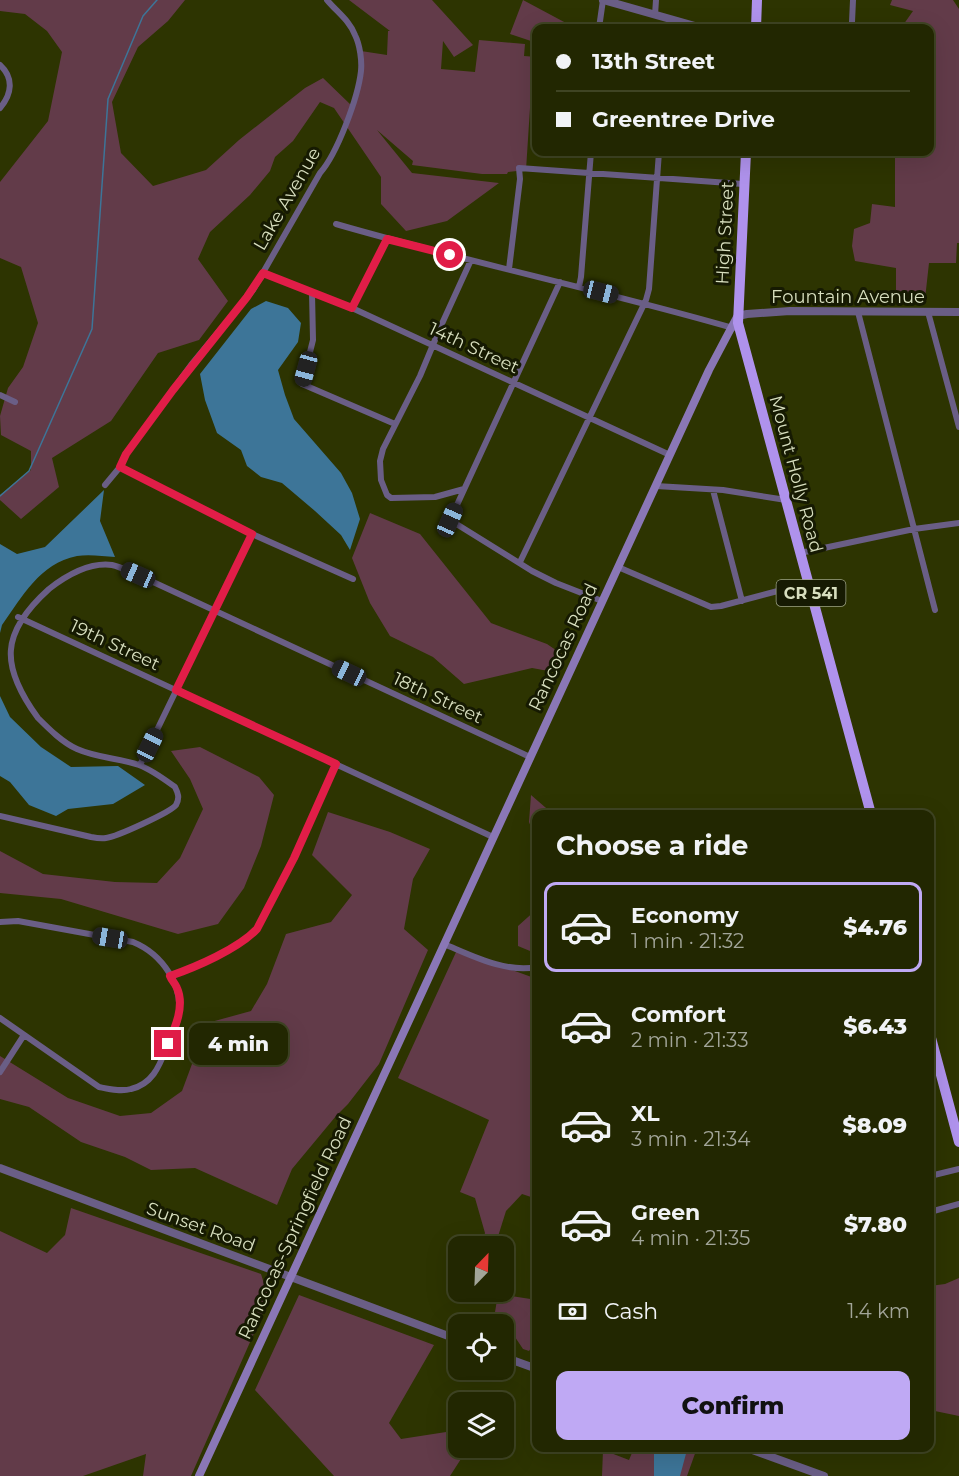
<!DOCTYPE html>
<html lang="en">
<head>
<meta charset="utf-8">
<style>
  body { margin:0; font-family:Montserrat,sans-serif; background:#2a2f0b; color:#f1f3f6; height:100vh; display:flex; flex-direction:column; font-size:22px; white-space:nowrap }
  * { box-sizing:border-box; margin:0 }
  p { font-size:20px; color:#a2a599 }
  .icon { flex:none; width:33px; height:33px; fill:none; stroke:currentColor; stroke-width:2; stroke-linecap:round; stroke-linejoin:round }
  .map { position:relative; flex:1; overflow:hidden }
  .drawer { position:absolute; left:532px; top:810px; width:402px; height:642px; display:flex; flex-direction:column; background:#222701; border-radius:12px; box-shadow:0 6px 24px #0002,0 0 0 2px #3f4423 }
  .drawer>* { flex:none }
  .banner { position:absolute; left:532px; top:24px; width:402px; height:132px; border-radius:12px; box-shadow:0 6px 24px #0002,0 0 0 2px #3f4423; display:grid; align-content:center; height:132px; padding:0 24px; background:#222701 }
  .needle { width:39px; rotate:23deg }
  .fabs { position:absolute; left:448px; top:1236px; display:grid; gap:12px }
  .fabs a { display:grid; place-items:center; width:66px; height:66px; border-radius:12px; background:#222701; box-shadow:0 6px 24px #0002,0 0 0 2px #3f4423; font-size:30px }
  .end { position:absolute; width:27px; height:27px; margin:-14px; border:8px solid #e11d48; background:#fff; box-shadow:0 0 0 3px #fff }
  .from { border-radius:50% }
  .bubble { position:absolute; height:42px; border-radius:12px; background:#222701; box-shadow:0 6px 24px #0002,0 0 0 2px #3f4423; font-size:20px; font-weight:800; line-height:42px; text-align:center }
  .car { position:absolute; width:18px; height:36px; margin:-18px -9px; border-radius:8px; box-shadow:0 0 4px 2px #0007; background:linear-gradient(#222 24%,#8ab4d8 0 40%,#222 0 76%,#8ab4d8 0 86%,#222 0) }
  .banner b { display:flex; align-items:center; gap:21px; height:57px; font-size:22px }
  .banner b+b { border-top:2px solid #3f4423 }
  .banner i { width:15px; height:15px; background:#f1f3f6 }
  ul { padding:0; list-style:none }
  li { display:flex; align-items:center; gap:18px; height:90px; margin:0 12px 9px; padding:0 12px; border:3px solid transparent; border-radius:12px }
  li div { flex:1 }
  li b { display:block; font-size:22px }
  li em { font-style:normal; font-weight:800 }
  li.on { border-color:#bfa9f4 }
  li>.icon { width:54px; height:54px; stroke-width:1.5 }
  h2 { padding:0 24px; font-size:27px; line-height:72px }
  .pay { display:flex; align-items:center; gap:15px; height:66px; padding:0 24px; font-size:22px }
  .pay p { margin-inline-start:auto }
  .primary-button { display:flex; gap:12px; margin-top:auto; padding:12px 24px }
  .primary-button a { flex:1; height:69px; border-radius:12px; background:#bfa9f4; color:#111; font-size:24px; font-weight:800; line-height:69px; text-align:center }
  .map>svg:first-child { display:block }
</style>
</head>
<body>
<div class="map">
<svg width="959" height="1476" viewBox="0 0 959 1476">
  <rect width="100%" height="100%" fill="#2d3401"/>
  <path fill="#623b49" d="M0 0H185L168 21 138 47 112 102 121 153 153 186 206 170 239 140 305 88 323 78 351 105 356 92 361 51 387 55 388 31H390L349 0H432L473 45 454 57 443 41 441 69 475 72 479 40 525 44 524 56 537 57V108H530L526 170 508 172 507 174H482L412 165 413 161 377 130 412 173 499 183 447 221 406 231 381 204V177L334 108 320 102 293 141 275 157 270 171 250 195 210 232 198 259 228 301 199 340 158 353 111 421 52 458 59 487 21 519 0 500V495L31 470V451L1 435 0 416 8 388 23 367 38 323 21 267 0 258V182L48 121 62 52 47 31 25 14 0 11Z
    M523 0 566 23 568 28H537V43L510 34Z
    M892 0H953L959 9V243H957L956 263H929L925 299 896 298V268L855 261 852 246 854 229 870 223 872 204 895 207V152H930V28H901L913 11 890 5Z
    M370 513 420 534 491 623 547 644 566 657 554 672 532 668 464 684 433 657 390 636 370 603 352 558Z
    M200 747 259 777 274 795 261 846 244 888 218 924 178 934 61 899 0 893V851L43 874 115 882 157 883 180 858 203 809 190 779 171 751Z
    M531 795 553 814H537V842L529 822Z
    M328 812 390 832 430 849 413 879 404 929 428 950 379 1064 348 1104 336 1116 292 1169 277 1205 195 1168 151 1170 125 1157 81 1142 29 1107 0 1099V1056L68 1098 120 1116 151 1113 182 1091 192 1064 211 1022 251 1011 267 984 286 934 331 922 352 895 312 855Z
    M537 909V942L530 951 518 946V926Z
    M457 950 537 979V1199L522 1194 506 1211 495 1246H481L485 1233 475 1198 460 1192 489 1120 398 1078Z
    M71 1208 261 1274 269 1299 191 1476H143L146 1454 83 1476H0V1231L47 1253 65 1235Z
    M959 1278V1416L930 1410V1286L945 1284Z
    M498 1294 537 1300V1339L529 1351 523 1349 513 1334 504 1332V1324H493Z
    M299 1295 434 1345 389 1423 401 1439 459 1430V1448H468L450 1476H334L255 1390Z
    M634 1448H697L687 1476H602L603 1450 629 1460Z"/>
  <path fill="#3d7598" d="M266 301 288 308 301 323 298 342 278 370 285 395 294 419 341 473 352 493 360 519 350 550 341 535 315 511 282 483 261 477 247 466 241 450 217 433 205 400 200 374 251 309Z
    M104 490 100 521 115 557C103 556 88 554 77 556 39 564 23 596 2 625L0 633V544L17 554 45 547Z
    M0 696 10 717 41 747 71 767 118 766 145 785 113 804 68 809 56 816 29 805 10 782 0 776Z
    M654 1448H681L687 1450 680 1476H654Z"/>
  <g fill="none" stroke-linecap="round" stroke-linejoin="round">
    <path stroke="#3d7598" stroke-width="1.5" d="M0 496 29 471 92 329 108 99 143 16 157 0"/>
    <path stroke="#6a5e86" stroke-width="6" d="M655 15 656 0
      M852 22 853 0
      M599 28 603 0
      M0 65C14 78 12 94 0 108
      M336 224C467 262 601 290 733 328
      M509 269 520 179 519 168 743 184
      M263 273 352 308 670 455
      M560 282 450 520 532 571 556 583 602 601
      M579 287 581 277 591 152
      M312 293 313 340 302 384 395 424
      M352 308 387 239
      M858 312 935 610
      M928 312 959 427
      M0 395 15 402
      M120 467 252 534 353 579
      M105 485 120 467 126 454 191 365 253 290 320 173C337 154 358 98 361 71 362 61 360 45 355 35 350 21 337 12 327 0
      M656 486 723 490 786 500
      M464 489 435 497 391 498 387 495 381 480 380 461 383 449 420 376 440 328 471 260
      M713 490 742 601
      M800 553 914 529 959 523
      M520 562 646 300 649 289 659 152
      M618 567 711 607 721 606 808 583
      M18 617 493 837
      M140 765 252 534
      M0 816 91 837C96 838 101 839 106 838 116 837 171 812 176 805 180 798 178 793 175 787 164 779 152 770 139 765 119 758 97 758 77 749 63 743 49 729 38 718 0 666 0 633 49 589 67 575 89 562 112 565 121 567 130 572 138 575L530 757
      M0 922 18 921 133 942C162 954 185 986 178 1019 176 1029 170 1040 166 1049 159 1067 152 1084 131 1089 121 1092 109 1089 99 1087L0 1018
      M444 944C473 956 505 973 537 967
      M170 976C196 967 239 948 257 929L294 858 336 764
      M0 1072 24 1035
      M930 1176 959 1169
      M930 1212 959 1204"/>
    <path stroke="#6a5e86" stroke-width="8" d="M603 0 702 28
      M738 316 747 314 790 311 959 312
      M0 1168 459 1340
      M504 1357 537 1369
      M747 1448 824 1476"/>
    <path stroke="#8a77b6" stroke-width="8" d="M199 1476 709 370 737 317"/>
    <path stroke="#af92ec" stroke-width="10" d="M756 28 757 0
      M746 152 738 323 871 814
      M930 1034 959 1142"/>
  </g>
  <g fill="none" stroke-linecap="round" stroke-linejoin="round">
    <path stroke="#e11d48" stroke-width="8" d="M168 1044C175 1028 185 1006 177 988 175 983 172 981 170 976 196 967 238 949 257 929L294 858 336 764 176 690 252 534 120 467 126 454 173 390 247 297 263 273 352 308 387 239 450 255"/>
  </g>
  <g text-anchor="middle" stroke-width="6" stroke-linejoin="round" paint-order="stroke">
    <rect fill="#161a02" stroke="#9da386" stroke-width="1.5" x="776.5" y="580" width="69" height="26" rx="4.5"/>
    <g font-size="16" font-weight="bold" fill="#d7debe">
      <text x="811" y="599">CR 541</text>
    </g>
    <g font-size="18" fill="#d7debe" stroke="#161a02">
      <text transform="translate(287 199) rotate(-60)" y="6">Lake Avenue</text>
      <text transform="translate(725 233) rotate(-87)" y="6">High Street</text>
      <text x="848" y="303">Fountain Avenue</text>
      <text transform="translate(474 348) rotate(25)" y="6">14th Street</text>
      <text transform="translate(796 474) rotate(75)" y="6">Mount Holly Road</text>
      <text transform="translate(115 645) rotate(25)" y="6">19th Street</text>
      <text transform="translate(563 647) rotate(-65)" y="6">Rancocas Road</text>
      <text transform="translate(438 698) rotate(25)" y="6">18th Street</text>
      <text transform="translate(201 1227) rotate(20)" y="6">Sunset Road</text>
      <text transform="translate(295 1228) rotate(-65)" y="6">Rancocas-Springfield Road</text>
    </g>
  </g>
</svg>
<div class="fabs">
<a><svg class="needle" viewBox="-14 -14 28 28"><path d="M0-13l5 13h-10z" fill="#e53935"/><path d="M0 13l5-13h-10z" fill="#a2a599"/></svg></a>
<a><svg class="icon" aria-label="locate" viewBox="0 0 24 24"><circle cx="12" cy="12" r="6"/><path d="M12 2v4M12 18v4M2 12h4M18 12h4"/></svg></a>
<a><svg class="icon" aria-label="layers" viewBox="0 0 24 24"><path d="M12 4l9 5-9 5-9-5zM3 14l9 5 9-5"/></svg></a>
</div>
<i class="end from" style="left:450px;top:255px"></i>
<i class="end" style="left:168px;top:1044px"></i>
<div class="bubble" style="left:189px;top:1023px;width:99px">4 min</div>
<i class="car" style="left:601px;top:292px;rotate:104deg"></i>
<i class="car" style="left:306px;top:369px;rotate:195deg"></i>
<i class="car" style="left:450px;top:520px;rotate:24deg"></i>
<i class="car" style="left:138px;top:575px;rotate:294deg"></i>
<i class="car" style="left:349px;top:673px;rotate:295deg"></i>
<i class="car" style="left:150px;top:745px;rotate:26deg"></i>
<i class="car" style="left:110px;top:938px;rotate:280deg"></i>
<div class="banner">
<b><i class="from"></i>13th Street</b>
<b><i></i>Greentree Drive</b>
</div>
<section class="drawer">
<h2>Choose a ride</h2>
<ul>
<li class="on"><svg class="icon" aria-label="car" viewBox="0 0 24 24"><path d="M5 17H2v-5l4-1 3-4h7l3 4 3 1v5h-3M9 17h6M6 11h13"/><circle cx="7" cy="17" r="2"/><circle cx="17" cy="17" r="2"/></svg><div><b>Economy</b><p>1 min · 21:32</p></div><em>$4.76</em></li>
<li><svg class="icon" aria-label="car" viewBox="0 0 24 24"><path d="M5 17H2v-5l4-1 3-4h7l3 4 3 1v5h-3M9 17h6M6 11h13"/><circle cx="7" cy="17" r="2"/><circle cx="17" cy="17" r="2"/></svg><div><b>Comfort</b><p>2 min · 21:33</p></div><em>$6.43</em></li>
<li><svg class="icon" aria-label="car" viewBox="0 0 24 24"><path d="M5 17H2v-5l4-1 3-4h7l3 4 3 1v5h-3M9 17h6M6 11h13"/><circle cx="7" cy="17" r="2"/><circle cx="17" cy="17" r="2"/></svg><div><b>XL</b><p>3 min · 21:34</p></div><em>$8.09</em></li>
<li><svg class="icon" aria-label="car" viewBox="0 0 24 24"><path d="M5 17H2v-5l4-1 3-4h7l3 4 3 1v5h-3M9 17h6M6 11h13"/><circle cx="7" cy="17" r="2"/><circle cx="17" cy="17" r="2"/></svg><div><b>Green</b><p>4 min · 21:35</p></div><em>$7.80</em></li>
</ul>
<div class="pay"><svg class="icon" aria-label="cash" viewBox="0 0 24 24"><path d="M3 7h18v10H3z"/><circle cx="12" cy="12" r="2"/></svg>Cash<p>1.4 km</p></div>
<div class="primary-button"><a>Confirm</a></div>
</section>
</div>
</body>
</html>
